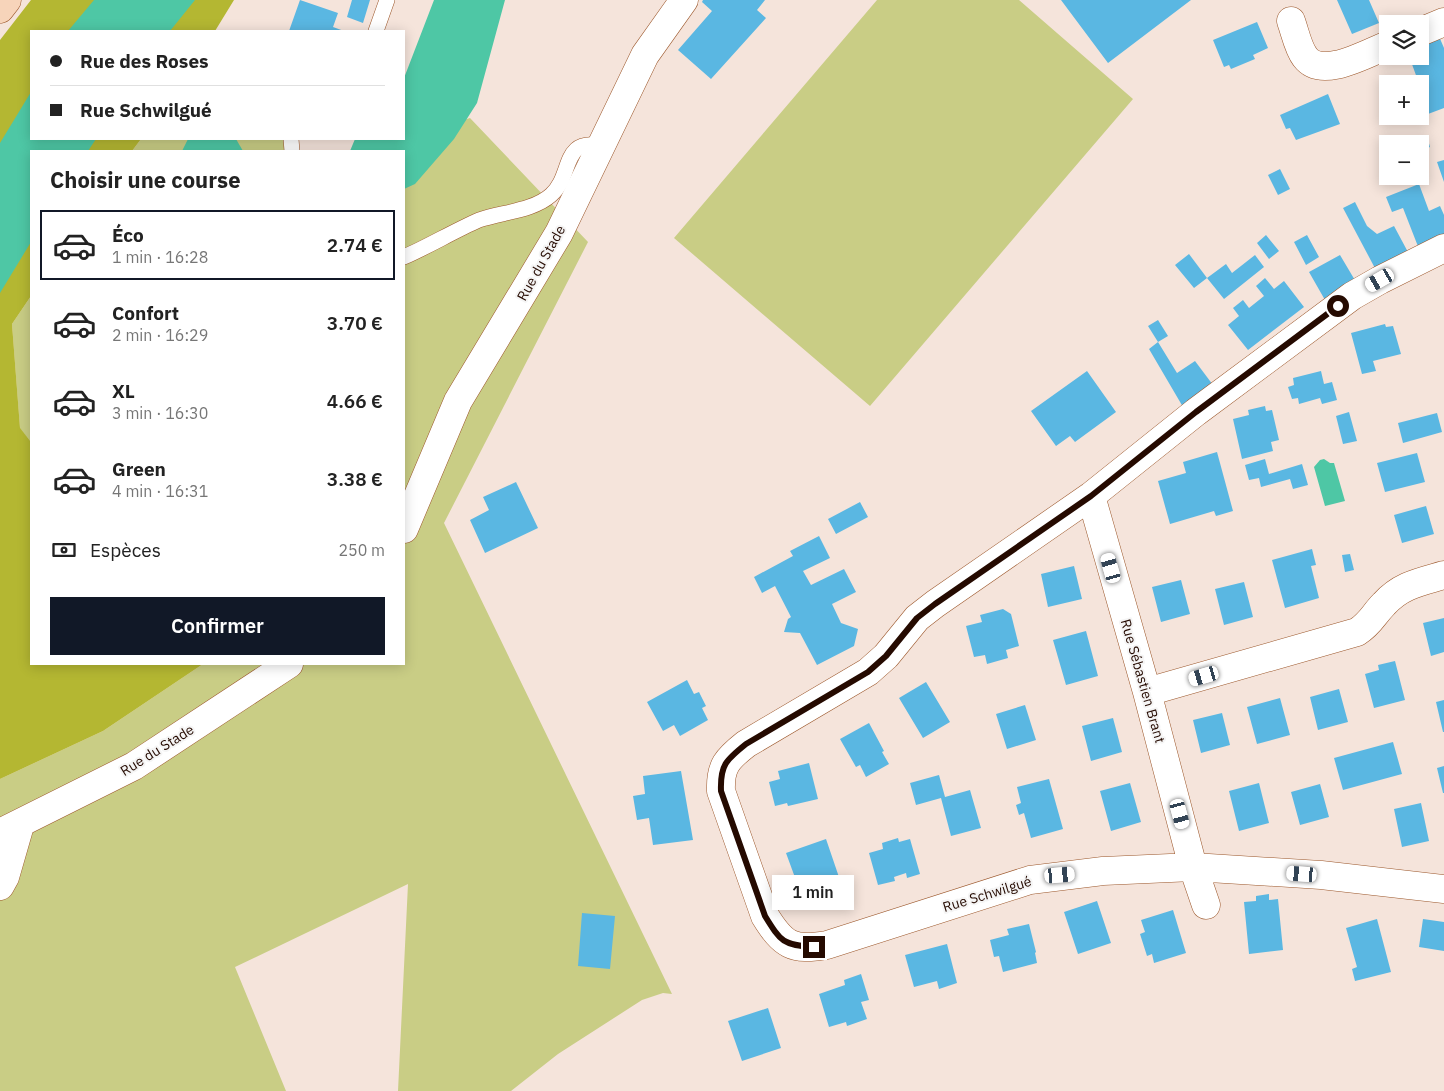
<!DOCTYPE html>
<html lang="fr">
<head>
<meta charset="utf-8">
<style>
  body { margin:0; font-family:"IBM Plex Sans",sans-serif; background:#f2f2f2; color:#222; height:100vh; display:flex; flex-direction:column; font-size:19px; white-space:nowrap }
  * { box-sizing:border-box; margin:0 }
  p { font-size:16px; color:#767676 }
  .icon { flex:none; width:28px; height:28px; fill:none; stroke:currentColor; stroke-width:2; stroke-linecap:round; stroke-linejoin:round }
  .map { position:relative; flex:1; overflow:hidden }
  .side { position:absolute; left:30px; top:150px; width:375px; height:515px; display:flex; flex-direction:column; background:#fff; border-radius:0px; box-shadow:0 2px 12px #0003 }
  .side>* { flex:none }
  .banner { position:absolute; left:30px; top:30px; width:375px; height:110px; border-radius:0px; box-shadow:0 2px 12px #0003; display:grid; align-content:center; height:110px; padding:0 20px; background:#fff }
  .buttons { position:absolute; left:1379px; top:15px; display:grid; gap:10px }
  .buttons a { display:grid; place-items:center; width:50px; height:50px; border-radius:0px; background:#fff; box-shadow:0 2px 12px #0003; font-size:25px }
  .end { position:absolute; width:22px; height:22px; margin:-11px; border:6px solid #250a00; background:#fff; box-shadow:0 0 0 2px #fff }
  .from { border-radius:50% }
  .bubble { position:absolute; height:35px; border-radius:0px; background:#fff; box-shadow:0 2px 12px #0003; font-size:16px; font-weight:600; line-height:35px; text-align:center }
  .car { position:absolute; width:15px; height:30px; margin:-15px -8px; border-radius:6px; box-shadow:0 0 4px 1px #0007; background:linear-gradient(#fff 24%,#345 0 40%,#fff 0 76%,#345 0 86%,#fff 0) }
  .banner b { display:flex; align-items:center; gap:18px; height:48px; font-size:19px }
  .banner b+b { border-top:1px solid #e0e0e0 }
  .banner i { width:12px; height:12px; background:#222 }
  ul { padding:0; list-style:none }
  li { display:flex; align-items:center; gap:15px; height:70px; margin:0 10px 8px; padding:0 10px; border:2px solid transparent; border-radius:0px }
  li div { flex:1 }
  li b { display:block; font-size:19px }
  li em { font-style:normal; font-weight:600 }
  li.selected { border-color:#111827 }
  li>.icon { width:45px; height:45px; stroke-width:1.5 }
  h2 { padding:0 20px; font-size:22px; line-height:60px }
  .pay { display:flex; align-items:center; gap:12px; height:55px; padding:0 20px; font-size:19px }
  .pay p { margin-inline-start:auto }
  .primary-button { display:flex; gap:10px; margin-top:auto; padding:10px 20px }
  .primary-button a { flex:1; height:58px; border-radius:0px; background:#111827; color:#fff; font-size:20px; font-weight:600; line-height:58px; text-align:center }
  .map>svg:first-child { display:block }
</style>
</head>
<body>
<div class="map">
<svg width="1444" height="1091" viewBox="0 0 1444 1091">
  <rect width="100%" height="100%" fill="#f5e4db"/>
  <path fill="#c9cd85" d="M877 0H1019L1133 99 870 406 674 238Z
    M470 118 588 242 444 523 672 994 663 993 642 1000 558 1054 511 1091H398L408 884 235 967 286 1091H0V779L103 731 203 664H404V151H368Z
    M141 139H284L293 151H132Z
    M31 296V442L20 429 12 324Z"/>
  <path fill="#b4b732" d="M31 0H234L215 31H31V139H141L132 151H31V296L12 324 20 428 31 442V664H203L103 731 0 779V40Z"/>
  <path fill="#4ec7a5" d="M94 0H195L170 31H68Z
    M434 0H505L477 103 454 139 415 184 404 189V151H350L355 139H404V78Z
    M31 92V139H96L88 151H31V242L0 293V143Z
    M188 139H236L243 151H182Z
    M1324 459 1330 463H1334L1345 501 1325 506 1314 467 1320 460Z"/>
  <path fill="#5ab7e2" d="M300 0 338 13 333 27 344 31H289Z
    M352 0H370L363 23 347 17Z
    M703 0H765L757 10 766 18 711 79 678 50 712 11 702 2Z
    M1061 0H1191L1108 63Z
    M1337 0H1369L1379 23 1352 34Z
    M1257 22 1268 48 1253 55 1255 59 1231 69 1229 65 1224 67 1213 40Z
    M1438 34 1444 48V108L1420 117V84H1404L1417 78 1409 56H1420V41Z
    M1328 94 1340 124 1296 140 1290 128 1286 129 1280 115Z
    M1428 140 1430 147 1421 151 1422 153 1420 154V143Z
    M1444 160V182L1437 162Z
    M1280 169 1290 189 1278 195 1268 175Z
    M1419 184 1429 211 1440 206 1444 215V238L1419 249 1403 208 1392 212 1386 197Z
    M1355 202 1367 226 1377 234 1394 226 1409 254 1377 272 1343 208Z
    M1266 235 1279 251 1269 259 1257 243Z
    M1307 235 1319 257 1306 265 1294 242Z
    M1189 254 1207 278 1226 264 1232 273 1255 255 1264 267 1224 299 1207 278 1194 288 1175 265Z
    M1340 255 1356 282 1325 300 1309 272Z
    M1265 278 1274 289 1284 281 1304 307 1248 350 1228 325 1239 316 1233 308 1243 300 1249 308 1264 296 1256 286Z
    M1158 320 1168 336 1158 342 1148 326Z
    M1385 324 1386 327 1393 326 1401 354 1373 361 1376 371 1362 374 1351 333Z
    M1158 342 1177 373 1195 361 1213 385 1183 407 1149 349Z
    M1087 371 1116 412 1075 442 1070 436 1056 446 1031 411Z
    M1321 371 1324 384 1332 382 1337 400 1322 404 1320 398 1299 404 1298 398 1292 399 1288 387 1294 385 1293 378Z
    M1265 406 1266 411 1272 410 1279 440 1271 442 1273 451 1242 459 1233 419 1249 415 1248 410Z
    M1349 412 1357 441 1343 444 1336 416Z
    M1437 413 1442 432 1403 443 1398 423Z
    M1217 452 1233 511 1216 516 1214 511 1170 524 1158 481 1186 473 1183 462Z
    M1417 453 1425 482 1385 492 1377 463Z
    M1265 459 1269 474 1302 464 1308 485 1293 489 1290 479 1261 487 1259 478 1249 480 1245 465Z
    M516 482 538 528 485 553 470 520 489 510 483 497Z
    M860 502 868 517 836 534 828 519Z
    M1426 506 1434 534 1402 543 1394 515Z
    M819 536 830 558 803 571 811 585 844 569 856 592 832 604 841 623 858 629 854 646 817 665 800 633 784 632 788 619 791 617 775 586 762 593 754 577 793 556 790 551Z
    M1312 549 1316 565 1311 566 1319 598 1285 608 1272 560Z
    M1350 554 1354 570 1345 572 1342 555Z
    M1074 566 1082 599 1048 607 1041 574Z
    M1181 580 1190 614 1161 622 1152 587Z
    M1244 582 1253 617 1224 625 1215 589Z
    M1003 609 1011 614 1019 646 1006 650 1008 658 987 664 985 655 974 657 966 626 982 622 980 615Z
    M1444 618V652L1431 656 1423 623Z
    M1086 631 1098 676 1066 685 1053 640Z
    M1395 661 1405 700 1374 708 1365 674 1379 670 1378 665Z
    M687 680 694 694 699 692 706 706 702 708 708 720 680 736 674 725 663 731 647 702Z
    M926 682 950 722 923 738 899 698Z
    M1339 689 1348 722 1318 730 1310 697Z
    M1280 698 1290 735 1257 744 1247 707Z
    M1444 700V732H1443L1436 702Z
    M1025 705 1036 740 1007 749 996 714Z
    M1222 713 1230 745 1201 753 1193 720Z
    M1113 718 1122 752 1091 761 1082 726Z
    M869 723 884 751 882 752 889 764 866 777 860 765 856 767 840 739Z
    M1393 742 1402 774 1343 790 1334 758Z
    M809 763 818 799 788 806 787 803 775 806 769 782 780 779 778 771Z
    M1444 766V793H1443L1437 768Z
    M681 771 693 840 653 845 649 818 637 820 633 796 645 794 643 776Z
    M939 775 945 797 970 790 981 828 951 836 941 798 916 805 910 783Z
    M1049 779 1063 829 1031 838 1024 813 1019 815 1016 805 1021 803 1017 787Z
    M1130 783 1141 822 1111 831 1100 791Z
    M1259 783 1269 823 1239 831 1229 791Z
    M1320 784 1329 817 1300 825 1291 792Z
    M1421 803 1429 841 1402 847 1394 809Z
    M898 838 899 842 910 839 920 874 907 878 906 873 894 877 895 881 878 885 869 853 883 849 882 843Z
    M826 839 841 883 823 890 818 876 797 883 786 853Z
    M1269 894V900L1278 899 1283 950 1249 954 1244 902 1256 901V896Z
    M1097 901 1111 943 1078 954 1064 912Z
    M1173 910 1186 953 1154 963 1152 954 1147 956 1140 934 1145 932 1141 920Z
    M582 913 615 916 610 969 578 966Z
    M1377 919 1391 972 1355 981 1352 969 1357 967 1346 928Z
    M1423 919 1444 922V951L1419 947Z
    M1029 924 1036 952 1035 953 1037 963 1003 972 999 956 994 957 990 940 1009 935 1007 929Z
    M947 944 957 983 939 989 937 981 914 987 905 955Z
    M861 974 869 1000 861 1002 867 1019 847 1026 846 1022 829 1027 819 994 845 985 844 980Z
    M768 1008 781 1048 742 1061 728 1021Z"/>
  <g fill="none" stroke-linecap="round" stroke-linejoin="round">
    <g stroke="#9c572b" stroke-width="16">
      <path id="lane" d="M376 31 387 0
        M291 139 292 151
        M404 257C429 246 454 231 479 220 502 212 533 211 551 195 573 176 561 137 601 146"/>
    </g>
    <g stroke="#9c572b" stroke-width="29">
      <path id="street" d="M1291 21C1295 32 1298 48 1305 57 1322 80 1367 53 1388 45
        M1420 32 1444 22
        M1444 248 1380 280 1352 296 1196 412 1091 496 935 604 917 618 886 656 868 672 746 744C727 759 720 766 721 791L765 916C783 945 792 951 827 945L1030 880 1103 871 1193 867 1321 875 1444 889
        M1091 496 1147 692 1193 867 1206 905
        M404 529 458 401 559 233 645 55 684 0
        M1147 692 1357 632C1371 623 1373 615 1384 604 1401 585 1420 582 1444 575
        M0 833 134 766 289 664
        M0 886 5 877 20 825"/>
    </g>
    <g stroke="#9c572b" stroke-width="29">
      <path id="secondary" d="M0 9 7 0"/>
    </g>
    <use href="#lane" stroke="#fff" stroke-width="15"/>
    <use href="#street" stroke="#fff" stroke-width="28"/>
    <use href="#secondary" stroke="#f7d4ba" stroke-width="28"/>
  </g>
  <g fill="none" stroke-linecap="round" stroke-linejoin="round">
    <path stroke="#250a00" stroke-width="6" d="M814 947C783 945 781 942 765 916L721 791C720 765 726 760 746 744L868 672 886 656 917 618 935 604 1091 496 1196 412 1338 306"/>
  </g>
  <g text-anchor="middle" stroke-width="4" stroke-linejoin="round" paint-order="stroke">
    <g font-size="14" fill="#250a00" stroke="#f5f5f5">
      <text transform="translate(541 263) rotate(-61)" y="5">Rue du Stade</text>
      <text transform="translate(1143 681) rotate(74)" y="5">Rue Sébastien Brant</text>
      <text transform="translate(157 750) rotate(-32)" y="5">Rue du Stade</text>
      <text transform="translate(987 894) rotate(-17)" y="5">Rue Schwilgué</text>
    </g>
  </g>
</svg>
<div class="buttons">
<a><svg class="icon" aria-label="layers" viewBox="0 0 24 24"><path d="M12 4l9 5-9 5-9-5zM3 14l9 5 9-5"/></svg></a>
<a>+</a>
<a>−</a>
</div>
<i class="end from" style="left:1338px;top:306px"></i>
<i class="end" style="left:814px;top:947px"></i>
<div class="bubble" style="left:772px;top:875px;width:82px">1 min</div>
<i class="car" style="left:1380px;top:280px;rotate:240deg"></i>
<i class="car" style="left:1111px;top:568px;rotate:344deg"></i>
<i class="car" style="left:1204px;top:676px;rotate:254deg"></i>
<i class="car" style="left:1180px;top:814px;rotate:165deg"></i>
<i class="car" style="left:1302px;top:874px;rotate:274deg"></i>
<i class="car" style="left:1060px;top:875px;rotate:85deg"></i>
<div class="banner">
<b><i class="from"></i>Rue des Roses</b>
<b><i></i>Rue Schwilgué</b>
</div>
<section class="side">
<h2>Choisir une course</h2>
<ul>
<li class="selected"><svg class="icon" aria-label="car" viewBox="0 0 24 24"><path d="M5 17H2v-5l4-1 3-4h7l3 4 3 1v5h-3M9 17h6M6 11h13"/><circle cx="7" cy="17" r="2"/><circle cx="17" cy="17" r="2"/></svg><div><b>Éco</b><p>1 min · 16:28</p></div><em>2.74 €</em></li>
<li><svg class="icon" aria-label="car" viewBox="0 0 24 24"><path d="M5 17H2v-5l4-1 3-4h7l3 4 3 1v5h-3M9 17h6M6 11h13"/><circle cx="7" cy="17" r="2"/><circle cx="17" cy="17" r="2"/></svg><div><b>Confort</b><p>2 min · 16:29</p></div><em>3.70 €</em></li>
<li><svg class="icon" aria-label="car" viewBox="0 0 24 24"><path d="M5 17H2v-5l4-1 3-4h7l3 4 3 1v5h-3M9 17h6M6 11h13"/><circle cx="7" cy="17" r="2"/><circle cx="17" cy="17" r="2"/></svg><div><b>XL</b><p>3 min · 16:30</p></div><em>4.66 €</em></li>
<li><svg class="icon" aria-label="car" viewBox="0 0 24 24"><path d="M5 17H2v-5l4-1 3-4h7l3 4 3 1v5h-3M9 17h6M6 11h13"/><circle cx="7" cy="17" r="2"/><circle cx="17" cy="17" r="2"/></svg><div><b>Green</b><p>4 min · 16:31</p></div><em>3.38 €</em></li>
</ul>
<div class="pay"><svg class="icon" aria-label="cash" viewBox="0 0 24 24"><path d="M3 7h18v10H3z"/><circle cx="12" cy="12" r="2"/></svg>Espèces<p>250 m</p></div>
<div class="primary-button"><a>Confirmer</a></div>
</section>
</div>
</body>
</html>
